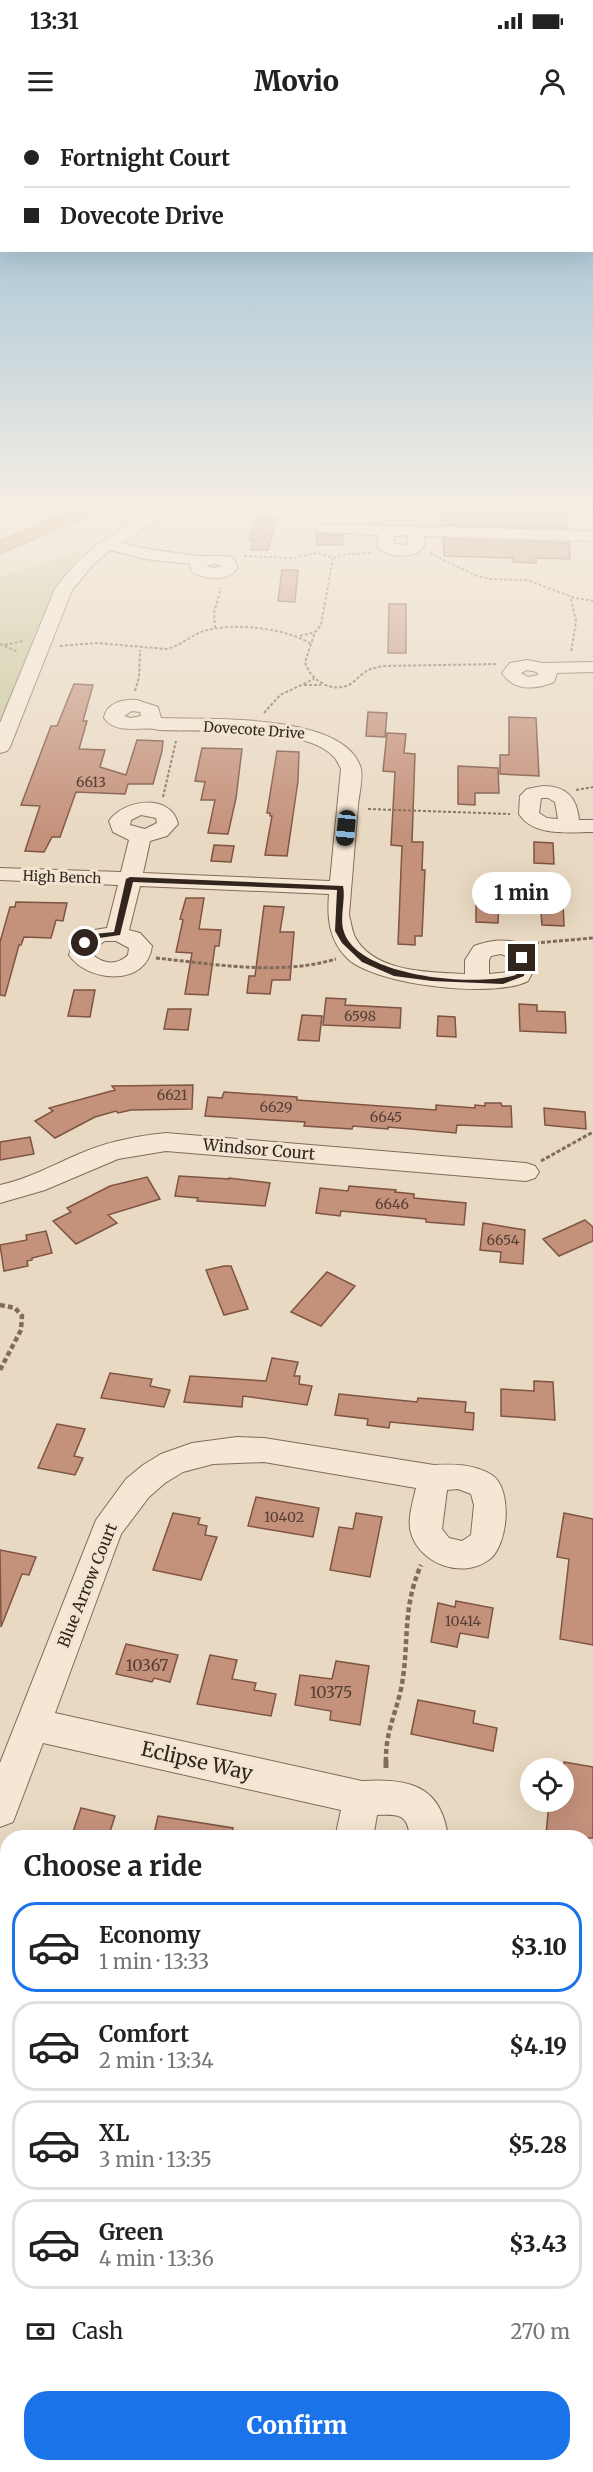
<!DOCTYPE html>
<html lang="en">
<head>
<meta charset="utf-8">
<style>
  body { margin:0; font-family:Merriweather,serif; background:#f6f6f6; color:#222; height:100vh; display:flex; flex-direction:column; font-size:22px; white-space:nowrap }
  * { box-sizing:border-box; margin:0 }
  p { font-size:20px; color:#767676 }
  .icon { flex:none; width:33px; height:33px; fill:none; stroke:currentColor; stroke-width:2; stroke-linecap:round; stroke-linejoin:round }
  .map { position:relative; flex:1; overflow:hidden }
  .side { position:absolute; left:0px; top:1710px; width:594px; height:642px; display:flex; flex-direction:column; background:#fff; border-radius:24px 24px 0 0; box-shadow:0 6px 24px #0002 }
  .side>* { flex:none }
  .top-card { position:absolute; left:0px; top:0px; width:594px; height:132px; box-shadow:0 6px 24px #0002; display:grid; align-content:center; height:132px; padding:0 24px; background:#fff }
  .controls { position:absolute; left:520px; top:1638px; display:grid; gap:12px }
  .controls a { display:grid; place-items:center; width:54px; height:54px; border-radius:50%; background:#fff; box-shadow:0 6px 24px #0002; font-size:30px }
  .end { position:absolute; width:27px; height:27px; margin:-14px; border:8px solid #32251e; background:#fff; box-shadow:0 0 0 3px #fff }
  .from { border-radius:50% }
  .bubble { position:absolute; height:42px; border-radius:21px; background:#fff; box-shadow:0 6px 24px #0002; font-size:20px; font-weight:800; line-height:42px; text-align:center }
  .car { position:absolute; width:18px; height:36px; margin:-18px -9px; border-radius:8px; box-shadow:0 0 4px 2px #0007; background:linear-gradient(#222 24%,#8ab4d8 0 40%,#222 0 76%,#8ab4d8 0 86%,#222 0) }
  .top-card b { display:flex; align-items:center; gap:21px; height:57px; font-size:22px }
  .top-card b+b { border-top:2px solid #e0e0e0 }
  .top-card i { width:15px; height:15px; background:#222 }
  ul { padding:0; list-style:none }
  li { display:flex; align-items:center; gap:18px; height:90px; margin:0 12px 9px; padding:0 12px; border:3px solid #e0e0e0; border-radius:24px }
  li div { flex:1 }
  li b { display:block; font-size:22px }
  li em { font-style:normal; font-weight:800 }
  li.active { border-color:#1a73e8 }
  li>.icon { width:54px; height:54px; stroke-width:1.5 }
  h2 { padding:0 24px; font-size:27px; line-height:72px }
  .pay { display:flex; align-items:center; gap:15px; height:66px; padding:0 24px; font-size:22px }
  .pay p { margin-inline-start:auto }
  .primary-button { display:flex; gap:12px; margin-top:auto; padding:12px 24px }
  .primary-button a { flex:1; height:69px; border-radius:24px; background:#1a73e8; color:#fff; font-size:24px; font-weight:800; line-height:69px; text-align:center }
  .status { display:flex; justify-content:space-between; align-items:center; height:42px; padding:0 30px; background:#fff; direction:ltr }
  .status svg { height:16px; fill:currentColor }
  header { display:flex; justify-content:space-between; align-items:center; height:78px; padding:0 24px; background:#fff; font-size:27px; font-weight:800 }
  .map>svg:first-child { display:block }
</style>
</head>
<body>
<div class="status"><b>13:31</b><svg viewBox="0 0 49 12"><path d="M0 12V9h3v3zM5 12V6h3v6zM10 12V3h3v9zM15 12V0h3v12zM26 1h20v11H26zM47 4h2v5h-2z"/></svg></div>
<header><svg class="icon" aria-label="menu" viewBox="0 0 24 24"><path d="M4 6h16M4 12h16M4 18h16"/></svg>Movio<svg class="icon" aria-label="person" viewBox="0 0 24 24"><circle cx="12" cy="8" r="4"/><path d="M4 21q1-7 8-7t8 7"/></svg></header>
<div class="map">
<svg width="593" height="2352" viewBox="0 0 593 2352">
  <rect width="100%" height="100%" fill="#e9d9c2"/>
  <path fill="#c5c697" d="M82 430 48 483 0 601V457Z
    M0 2177 8 2200V2344L21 2345 7 2352H0Z"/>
  <path fill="#c4917b" stroke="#7e5443" stroke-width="1.5" d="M441 390 565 393 567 408 442 405Z
    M255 398 276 399 268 430H251L253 420H249Z
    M317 414 343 415 342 425H316Z
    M443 419 569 423 570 439 536 438V443L513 442V438L444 436Z
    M282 450H298L295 482 278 481Z
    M389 484H406V533H388Z
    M74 564 93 565 83 601H87L79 629 105 630 100 647 126 655 137 620 163 621 162 631 153 664H128L125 674 76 672 60 717H52L44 732 25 731 40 686 21 685 51 606H57Z
    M368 592 387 593 385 617 366 616Z
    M509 597 536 598 539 656 500 654V635H509Z
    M387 613 406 614 404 633 415 634 412 722H423L422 750H425L422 816H415V825L398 824 402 726 391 725 395 652 383 651Z
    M202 628 242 629 236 678 228 714 208 713 215 680H201L205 662 195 661Z
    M277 631 299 632 298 661 287 736 265 735 272 696H270V693H267Z
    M458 646 498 648 499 673H475V685L458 684Z
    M534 722 553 723 554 744 534 743Z
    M214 725 234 726 231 742 211 741Z
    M186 778H204L199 809 221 810 219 826H215L208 875 185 874 192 833 176 832 183 800 180 799Z
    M482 778H499L498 803 476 802V785H482Z
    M540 780 563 781 564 806 542 805Z
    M16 782 67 783 63 801 56 800 51 818 24 817 21 825H19L5 876 0 875V822L10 787H15Z
    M264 786 284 787 280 812H294L290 860H272L270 874 247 873 249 856H255Z
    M74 870H95L90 897 68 896Z
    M326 878 346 879 345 885 401 888 400 908 323 905Z
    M519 884 537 885V891L565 892 566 913 520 911Z
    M168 889H191L188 910 164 909Z
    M302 895 322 896 319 921 298 920Z
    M438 896 455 897 456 917 437 916Z
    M193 965 192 989 131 990 118 993 116 991 95 997 55 1018 35 1001 53 991 49 988 115 970 112 966Z
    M224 972 297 977V980L436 990V985L475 988V985L485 986V983H501L502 986H511L512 1007 457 1005 456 1013 388 1007V1009L353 1006 352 1009 304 1006 305 1002 205 996 208 977 222 978Z
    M544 988 585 992 586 1009 545 1005Z
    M30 1017 34 1034 0 1040V1022Z
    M179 1056 229 1059V1058L270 1063 265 1086 197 1081 198 1078 175 1076Z
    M147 1057 160 1079 108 1095 117 1103 76 1124 53 1101 71 1092 67 1088 110 1066Z
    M349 1066 396 1070 395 1072 414 1074V1078L466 1083 464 1105 426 1102V1099L341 1091 340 1096 316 1093 320 1068 348 1071Z
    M585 1100 593 1107V1121L559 1136 543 1119Z
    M483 1103 525 1110 523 1144 500 1142 501 1132 480 1130Z
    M46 1111 52 1133 32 1138V1140L27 1141 28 1146 4 1151 0 1125 27 1120 26 1115Z
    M224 1146H231L248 1189 224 1195 206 1150Z
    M327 1152 355 1166 321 1206 291 1192Z
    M272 1238 298 1242 294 1256H300L299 1264 312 1266 307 1285 243 1276 242 1287 184 1282 190 1256 266 1261Z
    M110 1253 152 1259 150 1266 170 1270 164 1287 101 1278Z
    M534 1261 553 1262 555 1300 501 1296V1269L534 1271Z
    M339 1274 417 1282 418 1278 466 1282 465 1292 474 1293 473 1310 390 1302 389 1308 367 1305 368 1299 335 1295Z
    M57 1304 85 1309 74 1336 83 1338 75 1355 38 1348Z
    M256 1377 319 1388 313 1417 248 1406Z
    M173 1393 200 1398 198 1404 207 1406 205 1415 217 1417 201 1460 153 1450Z
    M356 1393 382 1397 370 1457 330 1450 339 1407 353 1409Z
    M564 1393 593 1399V1525L560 1519 569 1439 557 1437Z
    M0 1430 36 1437 29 1455 22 1454 1 1507Z
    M456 1481 493 1488 488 1518 460 1513 457 1527 431 1522 438 1483 455 1487Z
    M126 1524 178 1535 170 1562 154 1558 152 1562 116 1554Z
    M210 1535 237 1540 232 1559 256 1563 254 1570 276 1574 271 1596 197 1584Z
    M336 1541 369 1546 360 1605 330 1600 331 1591 295 1585 300 1555 332 1559Z
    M418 1580 475 1591 473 1603 497 1608 493 1631 411 1614Z
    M564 1642 593 1647V1718H561L546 1715 549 1682H564Z
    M81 1688 115 1696 108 1718H71Z
    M158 1696 233 1708 232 1718H153Z"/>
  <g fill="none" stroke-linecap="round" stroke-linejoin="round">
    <g stroke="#816b5b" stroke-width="2">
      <path id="minor" d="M169 386H191L189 389 155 403 120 423C147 429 173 433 200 436 211 437 221 435 233 437L238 448C228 462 206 460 192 452L190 444 145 439 110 430 93 445 72 470 10 627 7 631 0 633V603L55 469C83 429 124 403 169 386ZM213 444 220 445 221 446 214 448 206 446Z
        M324 404 593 411V421L425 416 424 426 418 433C403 437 387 438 377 426L379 415 318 412 316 409 318 406ZM409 415 407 425 394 424 395 416Z
        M527 540 543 543 593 542V552L557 553 554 562C535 570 514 571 502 553L510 543ZM527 550 537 552 538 555 528 557 521 553Z
        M137 580 158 587 161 598C207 600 346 592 361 649 363 659 359 675 358 685 355 722 352 759 349 795 351 802 352 811 355 817 374 853 431 852 465 854V840L474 826C489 820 516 816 528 830 532 835 533 842 535 848L528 861C494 879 374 865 347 838 329 820 327 798 329 774L140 766 129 810 140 813 152 826C147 867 88 863 69 835 73 815 89 810 107 808L118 765 0 760V748L121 752 129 720 113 712 109 701C124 679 171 673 178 704L167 716 150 721 143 753 330 761 341 649C339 645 337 640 334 637 307 605 199 612 159 610 142 605 117 616 104 598 106 583 124 579 137 580ZM132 591 140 592 141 596 131 598 124 596ZM141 695 156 698 157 703 145 709 130 705 131 700ZM105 821H116L129 828 128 835C118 845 103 845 92 834L94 828ZM501 834 508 837 511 848 510 852 489 854V840L491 836Z
        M543 666C566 666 577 677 579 700H593V712C569 712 534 717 519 694L520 676 527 669ZM541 678H548L555 682 558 699 547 698 539 693Z
        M166 1013 526 1043 535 1046 539 1052 535 1058 526 1061 166 1031 118 1039 45 1070 0 1083V1065C28 1059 53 1045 79 1034 106 1022 136 1016 166 1013Z
        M237 1317 264 1318 434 1345C454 1344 474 1344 492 1355 513 1369 508 1425 490 1439 463 1460 420 1444 411 1413 407 1400 413 1381 416 1368L264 1342 213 1344 183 1352 165 1363 149 1377 121 1414 55 1593 362 1661C408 1658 442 1665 448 1718H410C408 1694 399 1694 377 1695L373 1718H335L341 1690 43 1623 13 1702 0 1707V1643L96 1400 126 1359 143 1345 161 1334 192 1323ZM458 1369 471 1374 474 1385 471 1415 462 1421 449 1418 442 1409 447 1370Z
        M0 2024 8 2027V2086L0 2083Z
        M593 2067V2111L586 2113V2069Z
        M89 2344H172L168 2352H92Z"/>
    </g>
    <g stroke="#4f3a2f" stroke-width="1">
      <path id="highway" d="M81 386H105L102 390 0 434V421Z"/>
    </g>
    <path stroke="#816b5b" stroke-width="2" stroke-dasharray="3 2" stroke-linecap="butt" d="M430 433 474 455 490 459 527 460 575 478 593 481
      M244 436 292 438 317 433 333 438 321 505 315 512 305 542C309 558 328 572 346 566 353 564 359 556 365 552 370 548 377 548 383 546L498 544
      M333 438 348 434 372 433
      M571 479 576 501 571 533
      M215 508 214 493 221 468
      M300 516 315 512
      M0 524 18 532
      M5 525 23 521
      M60 526 96 523 166 529C181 526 191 515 204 511 233 502 286 508 311 524
      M304 565H321
      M135 571 139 557 140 530
      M264 593 280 575 314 559
      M576 670 593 667
      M163 677 176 621
      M368 689 510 694"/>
    <path stroke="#816b5b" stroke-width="3" stroke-dasharray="4 2" stroke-linecap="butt" d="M535 823 593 818
      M156 838C214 844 279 856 336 839
      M541 1041 593 1012"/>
    <path stroke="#816b5b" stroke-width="4.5" stroke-dasharray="5 3" stroke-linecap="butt" d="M0 1185 15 1188 22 1196 21 1210 0 1250
      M386 1642C385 1614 395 1596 401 1569 410 1525 401 1491 421 1445"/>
    <path stroke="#816b5b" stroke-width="5" stroke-dasharray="7 4.5" stroke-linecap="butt" d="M386 1641V1651"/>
    <use href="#minor" fill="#f5e7d4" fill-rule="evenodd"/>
    <use href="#highway" fill="#d1905a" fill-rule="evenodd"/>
  </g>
  <linearGradient id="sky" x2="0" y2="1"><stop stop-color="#8db7d2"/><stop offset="0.54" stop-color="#f5eee4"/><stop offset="1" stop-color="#f5eee4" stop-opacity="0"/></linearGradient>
  <rect width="593" height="715" fill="url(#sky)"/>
  <path fill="#32251e" d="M130 757 343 766C346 780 339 798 344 812 359 858 478 867 516 855L518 838 522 836 526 838 524 856 503 864 432 861 394 856 362 842 342 823 335 811 337 770 133 762 120 815 99 818 87 825H82V821L94 814 114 812 126 759Z"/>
  <g text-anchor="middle" stroke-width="6" stroke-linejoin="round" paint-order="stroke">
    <g font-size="14" fill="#32251e" stroke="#f1e4d1">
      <text transform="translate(254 610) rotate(4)" y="5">Dovecote Drive</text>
      <text transform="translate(62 757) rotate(2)" y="5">High Bench</text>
    </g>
    <g font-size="14" fill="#564035">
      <text x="91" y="667">6613</text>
      <text x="360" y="901">6598</text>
      <text x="172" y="980">6621</text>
      <text x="276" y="992">6629</text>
      <text x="386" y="1002">6645</text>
      <text x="392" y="1089">6646</text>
      <text x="503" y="1125">6654</text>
      <text x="284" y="1402">10402</text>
      <text x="463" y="1506">10414</text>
    </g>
    <g font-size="16" fill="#32251e" stroke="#f1e4d1">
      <text transform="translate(259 1029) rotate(5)" y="6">Windsor Court</text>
      <text transform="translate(87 1465) rotate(-68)" y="6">Blue Arrow Court</text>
    </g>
    <g font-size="16" fill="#564035">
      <text x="147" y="1551">10367</text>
      <text x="331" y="1578">10375</text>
    </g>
    <g font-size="20" fill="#32251e" stroke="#f1e4d1">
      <text transform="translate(197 1641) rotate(13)" y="7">Eclipse Way</text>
    </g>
  </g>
</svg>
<div class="controls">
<a><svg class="icon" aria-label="locate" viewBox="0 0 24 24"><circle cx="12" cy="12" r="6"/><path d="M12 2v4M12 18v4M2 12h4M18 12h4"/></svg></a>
</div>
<i class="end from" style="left:85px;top:823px"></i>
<i class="end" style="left:522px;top:838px"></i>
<div class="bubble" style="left:472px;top:752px;width:99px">1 min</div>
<i class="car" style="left:346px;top:708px;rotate:186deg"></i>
<div class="top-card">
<b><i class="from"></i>Fortnight Court</b>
<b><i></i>Dovecote Drive</b>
</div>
<section class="side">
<h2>Choose a ride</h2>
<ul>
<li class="active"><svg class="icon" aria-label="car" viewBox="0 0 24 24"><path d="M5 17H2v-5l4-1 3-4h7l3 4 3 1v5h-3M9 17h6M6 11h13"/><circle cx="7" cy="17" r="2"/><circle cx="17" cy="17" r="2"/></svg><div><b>Economy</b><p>1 min · 13:33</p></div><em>$3.10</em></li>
<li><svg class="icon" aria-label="car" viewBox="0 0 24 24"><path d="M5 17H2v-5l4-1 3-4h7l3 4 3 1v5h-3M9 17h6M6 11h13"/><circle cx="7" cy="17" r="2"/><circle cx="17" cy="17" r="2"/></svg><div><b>Comfort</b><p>2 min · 13:34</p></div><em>$4.19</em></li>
<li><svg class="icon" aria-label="car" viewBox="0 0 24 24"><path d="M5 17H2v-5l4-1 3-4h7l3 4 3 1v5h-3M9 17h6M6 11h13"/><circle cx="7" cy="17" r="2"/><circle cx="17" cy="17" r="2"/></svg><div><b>XL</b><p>3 min · 13:35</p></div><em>$5.28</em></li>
<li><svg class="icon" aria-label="car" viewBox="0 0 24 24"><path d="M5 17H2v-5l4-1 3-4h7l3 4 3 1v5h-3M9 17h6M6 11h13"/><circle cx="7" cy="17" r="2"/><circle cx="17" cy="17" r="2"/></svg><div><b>Green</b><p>4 min · 13:36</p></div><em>$3.43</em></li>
</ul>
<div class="pay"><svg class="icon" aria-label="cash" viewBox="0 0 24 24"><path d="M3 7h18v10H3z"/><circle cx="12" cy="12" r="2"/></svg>Cash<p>270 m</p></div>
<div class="primary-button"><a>Confirm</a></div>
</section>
</div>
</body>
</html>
